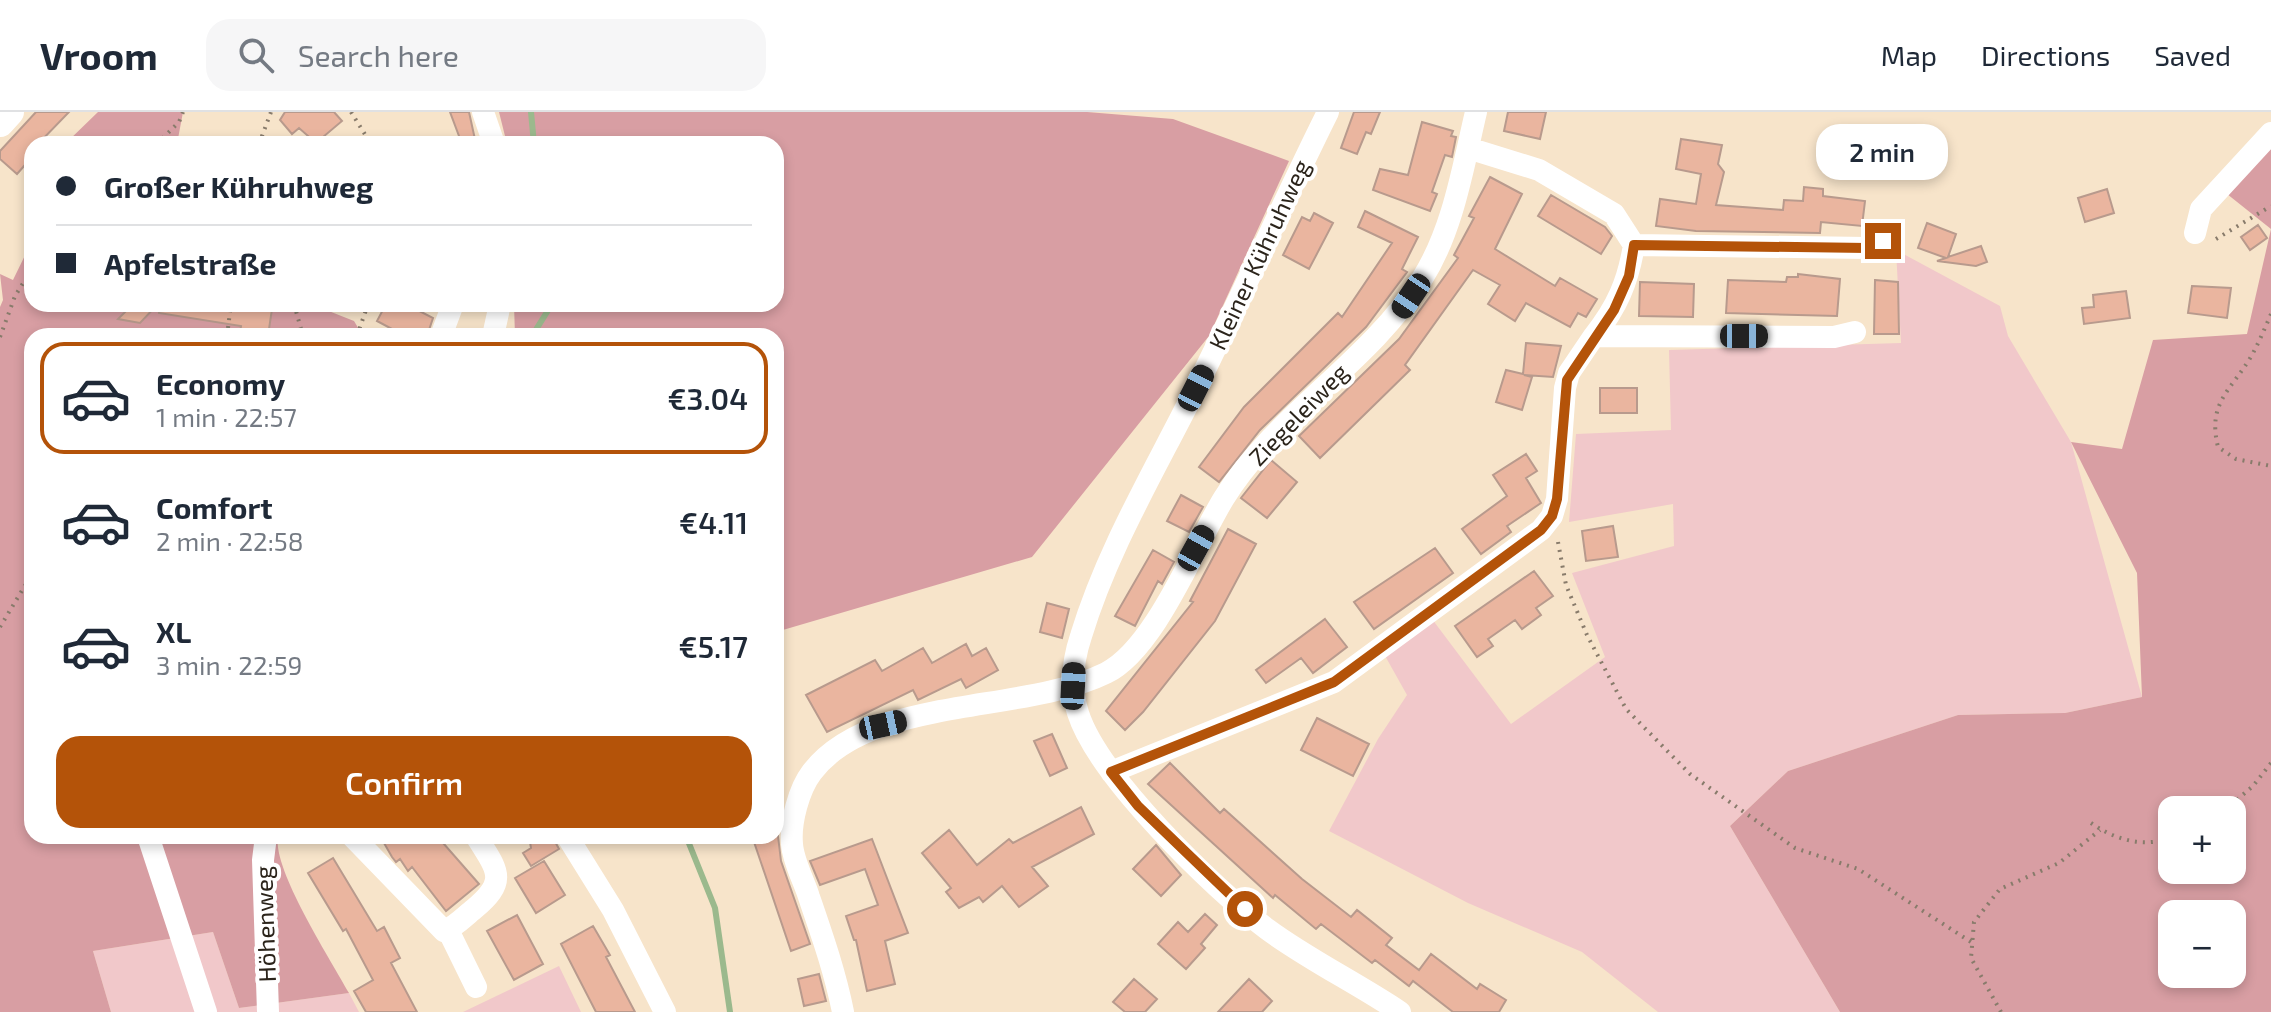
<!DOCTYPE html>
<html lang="en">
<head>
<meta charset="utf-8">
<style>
  body { margin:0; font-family:"Exo 2",sans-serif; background:#f6f6f7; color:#1f2937; height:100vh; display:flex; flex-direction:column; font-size:30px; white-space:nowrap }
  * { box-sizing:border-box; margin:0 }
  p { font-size:26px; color:#747a83 }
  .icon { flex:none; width:44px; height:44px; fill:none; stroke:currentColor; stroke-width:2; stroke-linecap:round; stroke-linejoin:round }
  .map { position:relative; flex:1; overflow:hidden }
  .drawer { position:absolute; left:24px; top:216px; width:760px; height:516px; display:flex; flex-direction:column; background:#fff; border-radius:24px; box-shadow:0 4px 12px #0003 }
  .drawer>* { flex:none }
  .banner { position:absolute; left:24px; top:24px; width:760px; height:176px; border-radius:24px; box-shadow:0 4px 12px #0003; display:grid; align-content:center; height:176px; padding:0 32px; background:#fff }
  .fabs { position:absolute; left:2158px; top:684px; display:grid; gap:16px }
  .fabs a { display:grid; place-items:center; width:88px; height:88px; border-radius:16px; background:#fff; box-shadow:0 4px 12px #0003; font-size:40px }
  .end { position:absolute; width:36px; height:36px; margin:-18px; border:10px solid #b45309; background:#fff; box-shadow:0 0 0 4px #fff }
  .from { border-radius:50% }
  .bubble { position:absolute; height:56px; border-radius:24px; background:#fff; box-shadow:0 4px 12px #0003; font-size:26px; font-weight:600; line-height:56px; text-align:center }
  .car { position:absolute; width:24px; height:48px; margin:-24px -12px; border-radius:10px; box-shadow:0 0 6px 2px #0007; background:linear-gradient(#222 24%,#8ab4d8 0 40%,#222 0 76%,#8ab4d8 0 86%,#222 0) }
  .banner b { display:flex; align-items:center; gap:28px; height:76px; font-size:30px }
  .banner b+b { border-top:2px solid #e0e1e3 }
  .banner i { width:20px; height:20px; background:#1f2937 }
  ul { padding:14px 0 0; list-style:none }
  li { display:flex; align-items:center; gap:24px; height:112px; margin:0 16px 12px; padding:0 16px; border:4px solid transparent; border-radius:24px }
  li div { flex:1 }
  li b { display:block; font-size:30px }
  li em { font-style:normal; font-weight:600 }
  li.on { border-color:#b45309 }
  li>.icon { width:72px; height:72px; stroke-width:1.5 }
  .primary-button { display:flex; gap:16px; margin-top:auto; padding:16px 32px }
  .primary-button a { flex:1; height:92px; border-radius:24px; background:#b45309; color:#fff; font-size:32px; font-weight:600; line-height:92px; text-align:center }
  header { display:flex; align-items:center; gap:48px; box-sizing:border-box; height:112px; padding:0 40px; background:#fff; border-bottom:2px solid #e0e1e3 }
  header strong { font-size:38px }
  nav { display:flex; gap:44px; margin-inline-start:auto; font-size:28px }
  .search { width:560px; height:72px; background:#f6f6f7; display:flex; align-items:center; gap:20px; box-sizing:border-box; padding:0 28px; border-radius:24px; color:#747a83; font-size:30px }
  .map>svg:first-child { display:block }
</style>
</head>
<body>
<header>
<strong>Vroom</strong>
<div class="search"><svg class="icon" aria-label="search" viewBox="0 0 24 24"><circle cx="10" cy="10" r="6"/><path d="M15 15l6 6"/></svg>Search here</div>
<nav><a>Map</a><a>Directions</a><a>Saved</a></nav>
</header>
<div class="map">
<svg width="2271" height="900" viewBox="0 0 2271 900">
  <rect width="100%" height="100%" fill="#f7e4ca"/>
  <path fill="#f1c8ca" d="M1896 138 2000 194 2008 224 2071 330 2142 585 2065 601 1958 603 1788 659 1730 714 1840 900H1658L1582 840 1468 791 1329 719 1378 627 1407 583 1384 542 1432 507 1511 612 1605 545 1572 461 1674 434 1673 392 1569 410 1576 322 1671 318 1669 238 1901 231Z
    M213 820 239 896 349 881 359 900H111L93 839Z
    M559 854 581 900H463Z"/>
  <path fill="#d89ea3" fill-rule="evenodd" d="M98 0H183L177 32 66 31Z
    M499 0H1087L1173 7 1289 49 1209 224 1032 445 776 520V224H515L514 192H776V32H507Z
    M2271 27V900H1840L1730 714 1788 659 1958 603 2065 601 2142 585 2137 461 2071 330 2122 337 2153 228 2247 222 2271 117 2212 70ZM2172 698H2232V758H2172ZM2172 802H2232V862H2172Z
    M32 129V192H311L354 209 363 224H32V724H278C272 757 331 848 349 881L239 896 213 820 93 839 111 900H0V195L3 188 0 162 13 168Z"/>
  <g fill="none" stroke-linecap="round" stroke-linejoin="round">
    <path stroke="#9bb98d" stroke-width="6" d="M531 0 534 32
      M532 224 552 192
      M686 724 715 796 730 900"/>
  </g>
  <path fill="#eab59f" stroke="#b89a8d" stroke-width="2" d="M36 0H69L38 32H32V45L17 62 0 47V39Z
    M285 0H334L342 9 316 31 299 16 292 22 280 8Z
    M450 0H469L476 32H462Z
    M1354 0H1380L1371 22 1366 20 1357 42 1341 36Z
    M1508 0H1546L1540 27 1504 19Z
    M1422 10 1453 19 1451 24 1456 25 1452 45 1445 43 1432 80 1437 82 1430 99 1373 78 1380 57 1408 63Z
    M1681 27 1722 33 1718 52 1724 60 1716 93 1783 98 1784 88 1803 89 1804 75 1823 77V84L1865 89 1862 114 1821 110 1820 121 1696 119 1656 114 1660 87 1696 92 1701 62 1676 57Z
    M1490 65 1522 82 1495 137 1555 174 1560 166 1597 187 1586 205 1578 201 1570 215 1526 191 1515 209 1488 192 1500 173 1473 158 1405 253 1410 258 1320 346 1299 324 1399 227 1458 146 1454 143 1474 106 1469 104Z
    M2107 77 2114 101 2085 110 2078 86Z
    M1551 83 1605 115 1612 124 1601 142 1538 104Z
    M1365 99 1418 125 1402 157 1407 160 1366 215 1260 318 1219 370 1199 355 1244 295 1338 201 1342 205 1392 131 1358 115Z
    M1314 101 1333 111 1309 157 1283 143 1302 105 1310 109Z
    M1927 111 1956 122 1948 145 1981 134 1987 150 1976 154 1937 149 1946 146 1918 136Z
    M2258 113 2267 126 2250 138 2241 125Z
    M1798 162 1840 167 1837 204 1726 201 1728 168 1786 170 1787 165H1798Z
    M1875 168 1898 170 1899 222H1874Z
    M1640 170 1694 172 1693 205 1639 204Z
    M2192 174 2231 176 2227 206 2188 201Z
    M2126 179 2130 206 2084 212 2082 196 2094 195 2093 183Z
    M133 192H158L140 211 118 207Z
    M160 192H266L265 196 272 197 268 224 240 221 241 214 159 201Z
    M386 192H406L433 206 427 224H405L377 209Z
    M1526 231 1561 234 1553 265 1524 263 1532 265 1522 298 1496 290 1506 258 1523 262Z
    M1600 276H1637V301H1600Z
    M1526 342 1537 359 1526 366 1541 391 1507 414 1511 420 1481 442 1462 417 1507 384 1493 363Z
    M1271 348 1297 370 1267 406 1241 386Z
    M1181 383 1203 395 1189 420 1167 409Z
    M1613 414 1618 445 1586 449 1582 419Z
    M1228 417 1256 432 1215 509 1143 600 1125 618 1106 599 1193 490 1190 489Z
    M1435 436 1453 461 1374 517 1354 490Z
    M1153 438 1174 450 1162 472 1158 469 1135 514 1115 504Z
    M1534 459 1553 484 1536 496 1541 503 1522 517 1515 508 1488 527 1493 534 1477 545 1455 514Z
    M1047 491 1069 497 1062 526 1040 520Z
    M1325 507 1347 535 1313 561 1301 546 1266 571 1256 558Z
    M966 532 972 544 986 536 998 558 966 576 961 567 918 588 913 578 827 620 806 583 875 548 882 559 923 536 932 551Z
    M1317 606 1369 632 1353 664 1301 638Z
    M1052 622 1067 656 1050 664 1034 629Z
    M1170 651 1220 701 1224 697 1302 767 1351 805 1357 798 1392 826 1386 833 1419 858 1431 842 1477 877 1480 872 1506 888 1499 900H1453L1413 869 1409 874 1375 848 1372 851 1321 812 1316 817 1275 783 1273 786 1148 672Z
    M1081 695 1094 722 1032 755 1048 774 1019 795 1002 774 983 790 979 785 959 796 946 780 951 776 922 741 949 718 977 753 1009 727 1013 731Z
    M380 724H437L479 772 446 799 412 755 408 759 400 747 396 750 392 745Z
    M529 724H552L559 737 531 754 523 741 531 736Z
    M752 724H778L781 749 810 832 791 839Z
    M872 727 908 821 885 829 895 872 867 879 856 828H854L846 804 878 793 865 757 820 773 810 749Z
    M1156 733 1181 763 1161 784 1133 757Z
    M333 746 377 819 384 815 400 846 391 851 417 900H366L354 879 373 868 346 817 343 819 308 761Z
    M544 749 565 783 536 801 515 766Z
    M1205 802 1217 813 1201 832 1205 836 1186 857 1158 832 1178 810 1188 820Z
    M517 803 543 852 514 868 487 819Z
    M593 814 610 843 606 845 635 900H596L561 832Z
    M819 862 826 889 804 894 798 867Z
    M1134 867 1157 887 1145 900H1125L1113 890Z
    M1249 867 1272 889 1262 900H1218Z"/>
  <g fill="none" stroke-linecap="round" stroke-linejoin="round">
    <path stroke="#887b6b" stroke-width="4" stroke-dasharray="2 6" stroke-linecap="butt" d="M351 0 371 32
      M157 32 179 10 183 0
      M259 32 271 0
      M2216 127 2271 94
      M294 192 303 224
      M2271 202C2265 216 2259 230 2252 243 2231 279 2207 290 2218 335L2236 347 2271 354
      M227 224 231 192
      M357 224 368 192
      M0 225 15 184 32 157
      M1558 430 1566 473 1587 523 1626 597 1690 662 1795 736 1858 757 1971 830
      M0 515 32 462
      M2225 698 2253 674 2271 651
      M2091 711C2114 727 2144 737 2172 725
      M2001 900 1971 846 1974 810 2000 777 2059 751 2100 718"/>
    <path stroke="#fff" stroke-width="22" d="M483 0 494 32
      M1328 0C1282 92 1241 186 1195 278 1155 358 1107 438 1081 524 1073 548 1070 576 1078 601 1098 664 1213 776 1267 817 1309 848 1357 871 1400 900
      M1468 36 1539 58 1614 102 1634 133 1867 136 1883 129
      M2195 121 2201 97 2271 21
      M441 224 453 192
      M493 224 500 192
      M1594 224C1617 195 1628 170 1634 133
      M1111 660 1334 570 1541 418 1552 404 1557 387 1565 276 1569 261 1594 224 1834 225 1855 220
      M148 724 206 900
      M266 724 263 748 268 900
      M352 724 444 819C455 815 464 805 474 797 509 768 497 758 476 724
      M567 724 613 798 665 900
      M448 818 476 875
      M843 900C835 860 822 823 809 785 804 769 793 749 792 732 790 710 799 677 812 660 870 584 1023 602 1106 561 1155 537 1195 433 1224 386 1277 301 1369 251 1422 167 1453 118 1463 55 1476 0"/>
    <path stroke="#fff" stroke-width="28" d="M0 11 10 0"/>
  </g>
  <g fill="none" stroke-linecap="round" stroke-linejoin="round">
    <path stroke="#b45309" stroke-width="10" d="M1245 797 1138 694 1111 660 1334 570 1541 418 1552 404 1557 387 1567 268 1614 198 1629 164 1634 133 1867 136 1883 129"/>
  </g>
  <g text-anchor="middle" stroke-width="8" stroke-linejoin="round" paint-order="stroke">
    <g font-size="24" fill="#2b241b" stroke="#fff">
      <text transform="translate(1260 143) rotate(-65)" y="8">Kleiner Kühruhweg</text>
      <text transform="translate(1299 303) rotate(-46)" y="8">Ziegeleiweg</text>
      <text transform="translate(266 812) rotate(-92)" y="8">Höhenweg</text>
    </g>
  </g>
</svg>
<div class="fabs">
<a>+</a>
<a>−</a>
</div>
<i class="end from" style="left:1245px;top:797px"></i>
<i class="end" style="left:1883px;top:129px"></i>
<div class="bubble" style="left:1816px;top:12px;width:132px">2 min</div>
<i class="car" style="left:1411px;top:184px;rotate:214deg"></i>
<i class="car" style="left:1744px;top:224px;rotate:90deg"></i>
<i class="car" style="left:1196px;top:276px;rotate:27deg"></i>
<i class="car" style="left:1196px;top:436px;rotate:29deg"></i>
<i class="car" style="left:1073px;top:574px;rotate:3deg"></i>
<i class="car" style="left:883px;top:613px;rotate:78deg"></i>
<div class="banner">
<b><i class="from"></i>Großer Kühruhweg</b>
<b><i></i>Apfelstraße</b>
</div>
<section class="drawer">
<ul>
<li class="on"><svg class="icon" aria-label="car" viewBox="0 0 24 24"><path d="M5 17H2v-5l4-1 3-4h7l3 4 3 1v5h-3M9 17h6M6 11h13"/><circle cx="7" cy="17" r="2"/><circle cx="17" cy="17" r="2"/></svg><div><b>Economy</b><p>1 min · 22:57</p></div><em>€3.04</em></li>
<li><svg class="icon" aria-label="car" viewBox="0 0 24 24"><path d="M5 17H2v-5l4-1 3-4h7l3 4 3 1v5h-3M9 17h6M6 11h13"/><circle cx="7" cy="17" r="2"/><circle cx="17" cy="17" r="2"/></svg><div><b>Comfort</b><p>2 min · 22:58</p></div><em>€4.11</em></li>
<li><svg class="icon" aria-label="car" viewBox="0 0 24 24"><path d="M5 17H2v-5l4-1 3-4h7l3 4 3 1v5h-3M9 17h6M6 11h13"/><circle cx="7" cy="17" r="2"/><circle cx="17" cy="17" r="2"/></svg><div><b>XL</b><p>3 min · 22:59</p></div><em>€5.17</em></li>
</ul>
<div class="primary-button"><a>Confirm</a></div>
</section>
</div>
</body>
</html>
